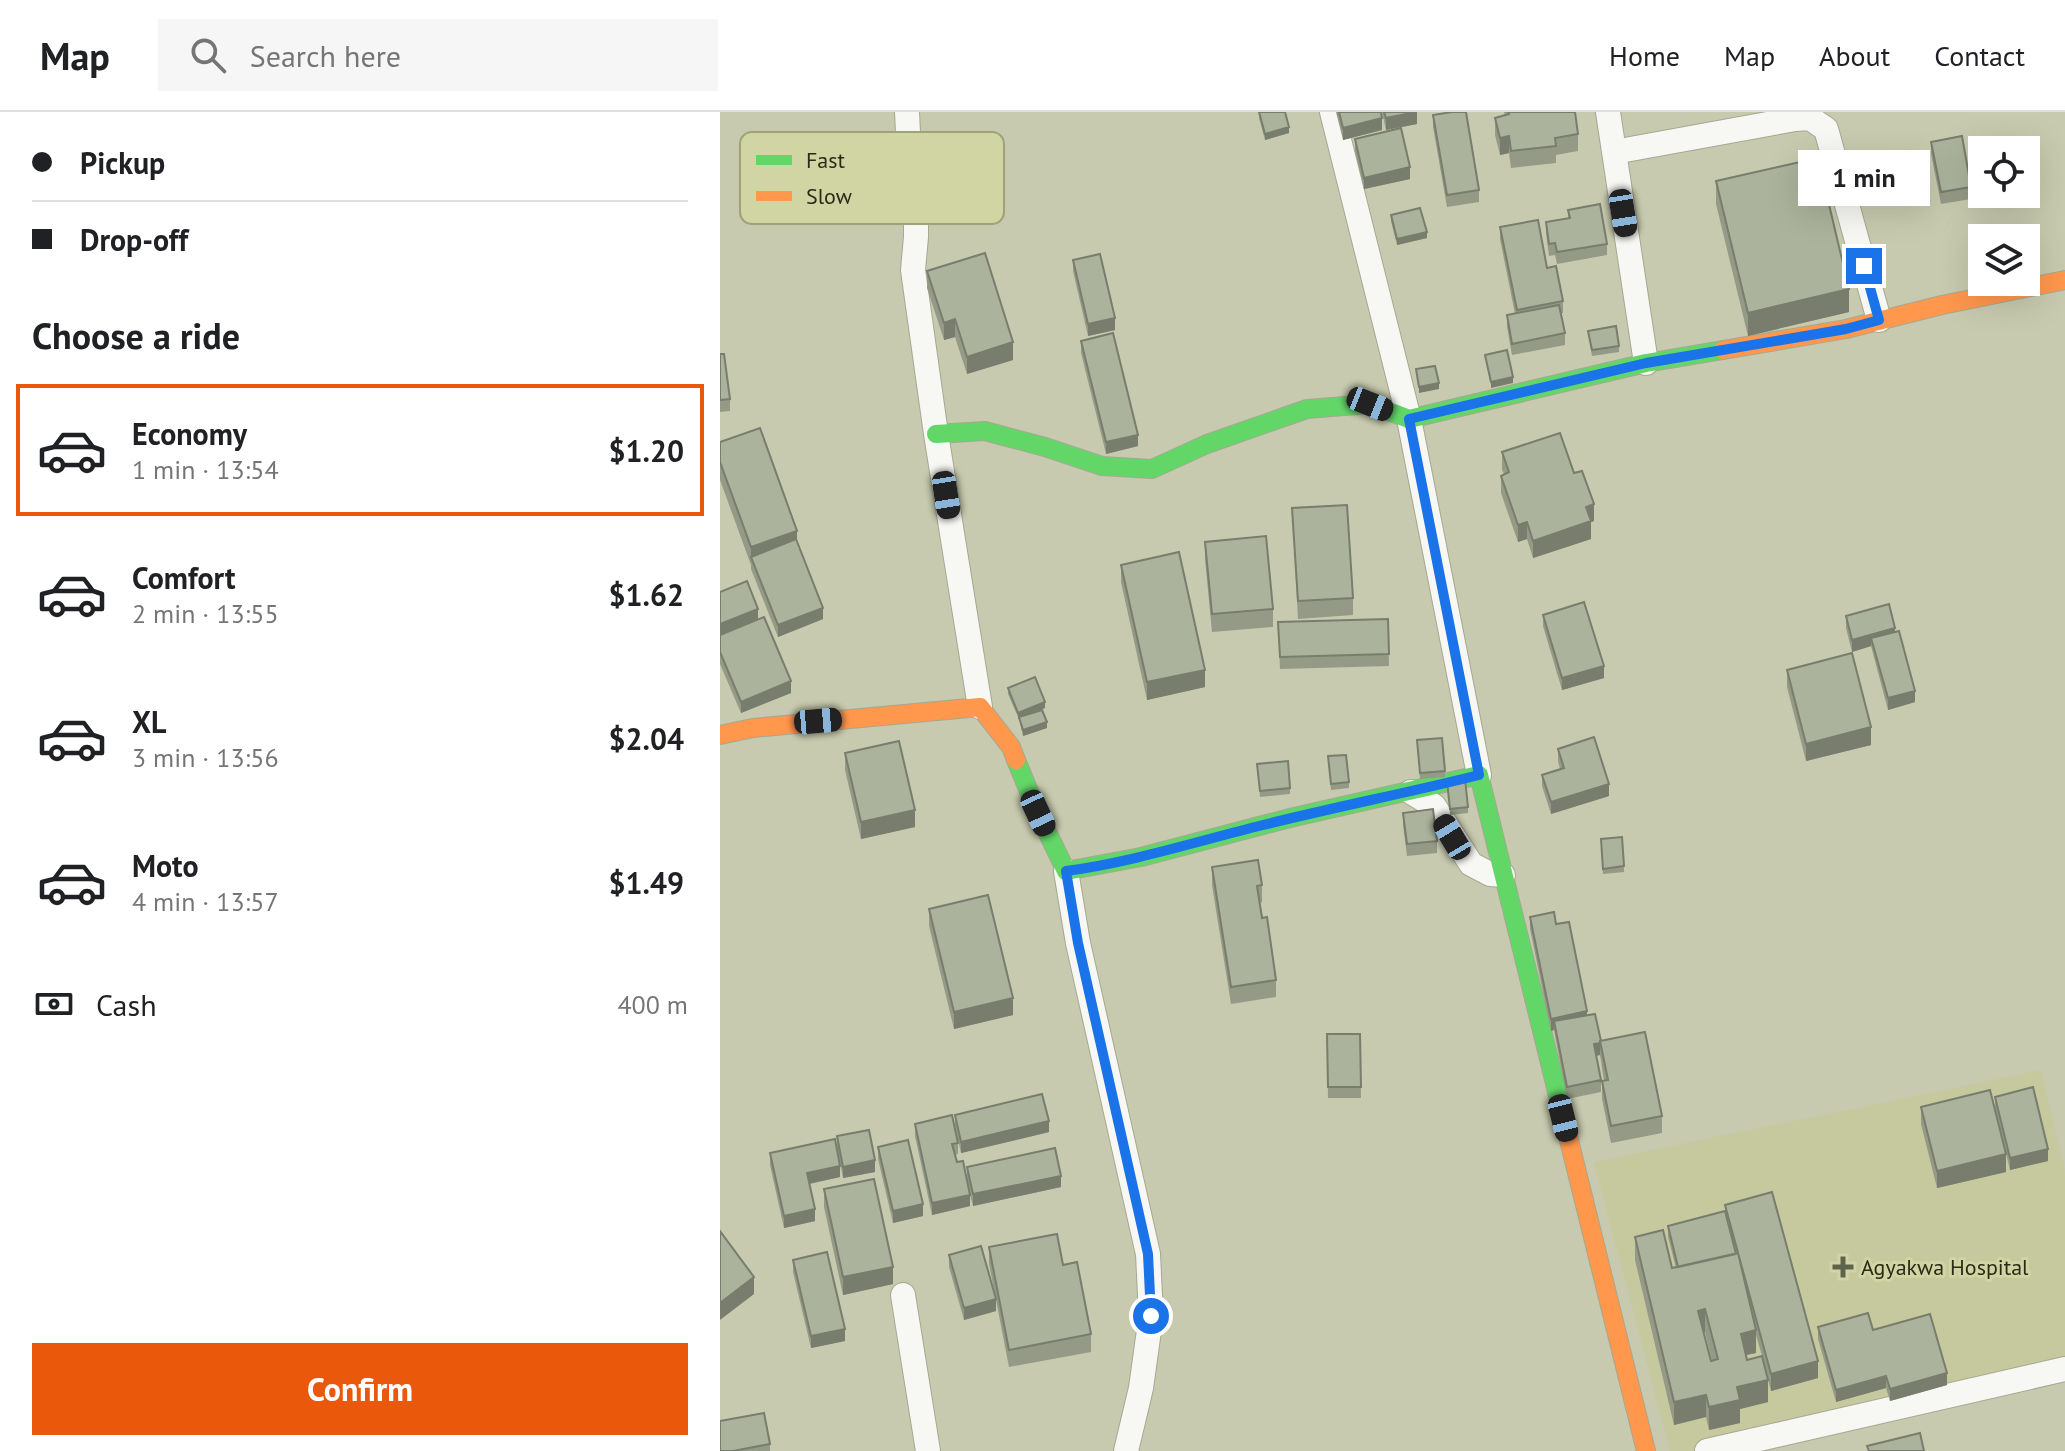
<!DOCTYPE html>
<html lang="en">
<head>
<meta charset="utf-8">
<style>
  body { margin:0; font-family:"PT Sans",sans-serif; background:#f6f6f6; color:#202124; height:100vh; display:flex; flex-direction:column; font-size:30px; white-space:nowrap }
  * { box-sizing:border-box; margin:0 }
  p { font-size:26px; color:#757577 }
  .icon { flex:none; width:44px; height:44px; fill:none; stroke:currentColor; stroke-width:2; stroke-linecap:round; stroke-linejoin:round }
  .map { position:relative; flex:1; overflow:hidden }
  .sheet { display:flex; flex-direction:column; background:#fff; width:720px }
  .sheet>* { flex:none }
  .guide { display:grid; align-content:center; height:176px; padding:0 32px; background:#fff }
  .buttons { position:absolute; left:1248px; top:24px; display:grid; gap:16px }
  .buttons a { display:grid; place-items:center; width:72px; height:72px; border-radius:0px; background:#fff; box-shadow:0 8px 32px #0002; font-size:40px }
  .end { position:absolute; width:36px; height:36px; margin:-18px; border:10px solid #1a73e8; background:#fff; box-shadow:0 0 0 4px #fff }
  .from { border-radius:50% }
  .bubble { position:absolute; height:56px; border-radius:0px; background:#fff; box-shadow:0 8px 32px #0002; font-size:26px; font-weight:600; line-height:56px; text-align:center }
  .car { position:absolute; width:24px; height:48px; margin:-24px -12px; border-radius:10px; box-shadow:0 0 6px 2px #0007; background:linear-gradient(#222 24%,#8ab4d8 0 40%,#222 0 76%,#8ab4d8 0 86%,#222 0) }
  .guide b { display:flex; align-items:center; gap:28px; height:76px; font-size:30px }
  .guide b+b { border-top:2px solid #e0e0e0 }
  .guide i { width:20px; height:20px; background:#202124 }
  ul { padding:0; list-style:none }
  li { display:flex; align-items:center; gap:24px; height:132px; margin:0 16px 12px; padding:0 16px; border:4px solid transparent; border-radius:0px }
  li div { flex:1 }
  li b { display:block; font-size:30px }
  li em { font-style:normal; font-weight:600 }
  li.active { border-color:#ea580c }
  li>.icon { width:72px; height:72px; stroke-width:1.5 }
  h2 { padding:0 32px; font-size:36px; line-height:96px }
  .pay { display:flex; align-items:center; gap:20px; height:88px; padding:0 32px; font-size:30px }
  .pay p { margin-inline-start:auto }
  .cta { display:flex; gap:16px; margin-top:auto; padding:16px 32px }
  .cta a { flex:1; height:92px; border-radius:0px; background:#ea580c; color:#fff; font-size:32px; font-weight:600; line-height:92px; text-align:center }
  header { display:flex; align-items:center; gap:48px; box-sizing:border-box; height:112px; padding:0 40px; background:#fff; border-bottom:2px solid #e0e0e0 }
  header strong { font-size:38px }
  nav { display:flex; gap:44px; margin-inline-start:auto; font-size:28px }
  .search { width:560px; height:72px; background:#f6f6f6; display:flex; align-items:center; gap:20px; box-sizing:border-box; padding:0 28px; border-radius:0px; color:#757577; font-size:30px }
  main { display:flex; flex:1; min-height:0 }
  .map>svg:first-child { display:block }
</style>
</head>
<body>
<header>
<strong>Map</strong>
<div class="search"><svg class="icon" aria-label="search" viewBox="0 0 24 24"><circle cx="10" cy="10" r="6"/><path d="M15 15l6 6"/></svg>Search here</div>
<nav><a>Home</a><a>Map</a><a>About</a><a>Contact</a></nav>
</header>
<main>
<section class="sheet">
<div class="guide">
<b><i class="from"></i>Pickup</b>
<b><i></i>Drop-off</b>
</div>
<h2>Choose a ride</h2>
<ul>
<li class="active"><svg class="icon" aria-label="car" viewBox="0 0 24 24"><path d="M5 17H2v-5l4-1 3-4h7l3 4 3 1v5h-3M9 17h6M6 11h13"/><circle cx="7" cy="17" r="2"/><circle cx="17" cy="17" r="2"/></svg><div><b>Economy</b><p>1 min · 13:54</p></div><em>$1.20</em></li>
<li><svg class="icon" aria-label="car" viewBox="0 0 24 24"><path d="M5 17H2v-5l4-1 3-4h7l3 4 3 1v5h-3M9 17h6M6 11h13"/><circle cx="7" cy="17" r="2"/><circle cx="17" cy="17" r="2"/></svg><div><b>Comfort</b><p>2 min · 13:55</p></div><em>$1.62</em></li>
<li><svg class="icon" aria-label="car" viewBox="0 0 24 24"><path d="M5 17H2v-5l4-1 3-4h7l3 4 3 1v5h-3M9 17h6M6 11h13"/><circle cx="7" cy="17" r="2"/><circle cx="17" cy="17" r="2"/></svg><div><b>XL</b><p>3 min · 13:56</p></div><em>$2.04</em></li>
<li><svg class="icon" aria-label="car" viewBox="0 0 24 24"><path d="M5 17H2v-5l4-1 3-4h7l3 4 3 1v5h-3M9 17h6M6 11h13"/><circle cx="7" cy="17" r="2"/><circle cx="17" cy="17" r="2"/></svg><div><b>Moto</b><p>4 min · 13:57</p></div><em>$1.49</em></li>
</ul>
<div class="pay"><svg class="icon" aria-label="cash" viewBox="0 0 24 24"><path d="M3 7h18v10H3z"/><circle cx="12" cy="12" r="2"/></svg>Cash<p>400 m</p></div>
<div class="cta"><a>Confirm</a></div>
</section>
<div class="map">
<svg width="1345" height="1339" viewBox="0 0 1345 1339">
  <rect width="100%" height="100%" fill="#c7caae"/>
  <path fill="#c5c99d" d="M1321 958 1345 1059V1252L969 1339H950L874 1050Z"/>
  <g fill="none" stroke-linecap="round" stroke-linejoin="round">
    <g stroke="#a6a892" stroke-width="26">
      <path id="street" d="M187 0 190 61 196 101V125L193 158 216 322 260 595
        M612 0 689 307 759 663
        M888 0 926 251
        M894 40 1075 7 1090 6 1106 17 1159 208
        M691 680 714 694 751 752 770 762 783 763
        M346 759 358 831 428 1142 431 1204 421 1276 406 1339
        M183 1183 208 1339
        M987 1339 1345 1257"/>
    </g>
    <g stroke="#a6a892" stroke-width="20">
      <path id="fast" d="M216 322 265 319 325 335 382 354 432 357 487 332 587 297 650 292 689 307 926 251 1003 238
        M296 648 318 701 346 759 421 745 570 706 759 663 844 1008"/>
    </g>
    <g stroke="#a6a892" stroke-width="20">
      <path id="slow" d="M1003 238 1126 217 1222 193 1345 168
        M0 623 33 616 260 595 291 635 296 648
        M844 1008 926 1339"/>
    </g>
    <use href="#street" stroke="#f7f7f3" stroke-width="24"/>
    <use href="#fast" stroke="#63d668" stroke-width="18"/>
    <use href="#slow" stroke="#ff974d" stroke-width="18"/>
  </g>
  <path fill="#949a86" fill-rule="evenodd" d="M539 0 569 21 545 28 539 6Z
    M616 0H661L662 18 623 28Z
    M662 0H697V12L666 18Z
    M784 0H855L858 22V39L836 43V51L791 56 789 41 780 43 775 23V6L785 3Z
    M713 3 759 78V90L727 95 713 15Z
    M635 27 690 67 644 77 635 39Z
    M1211 30 1251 75V87L1221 92 1211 42Z
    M57 55 114 91 68 105 57 66Z
    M996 69 1129 200 1028 224 996 92Z
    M848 98 887 132V143L837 152 835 143 829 144 826 121V110L848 106Z
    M671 103 707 126 677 133 671 109Z
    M780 115 827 156 843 189V201H841L845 221V233L792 243 787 215V203L795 202 780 127Z
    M353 148 395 218 368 224 353 159Z
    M207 159 293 248 247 262 235 225 224 228 207 176Z
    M868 219 899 234V240L872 244Z
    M361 229 418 334 386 342 361 241Z
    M0 242 10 287V299L0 300Z
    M0 330 77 428 103 507 58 525 31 457V453L0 368Z
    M782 340 854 361 874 409 871 410V427L813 446 807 427 798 430 781 381V364L784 362 782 358Z
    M572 396 633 486V503L578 507Z
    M485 430 553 497V515L492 520 485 447Z
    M401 453 485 575 427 588 401 470Z
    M0 480 38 508 71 581 21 601 0 552Z
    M823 503 884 566 842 578 823 514Z
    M1126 504 1175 520 1195 590 1168 598 1151 534 1132 540 1126 516Z
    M668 507 669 554 560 557 558 510Z
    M1067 558 1151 633 1086 649 1067 575Z
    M288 576 325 596 319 598 327 616 303 624 299 607 288 582Z
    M697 634 725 659V665L700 667Z
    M838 637 889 684 831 702 822 674V663L840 657 838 649Z
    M125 641 195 715 141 727 125 658Z
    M608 644 629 670V676L611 678Z
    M537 652 570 676V682L540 685Z
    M727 669 748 695V701L730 703Z
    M683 701 717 729V741L687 744 683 713Z
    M881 733 904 754V760L883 762Z
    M492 755 542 773V790L540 791 556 868V885L511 892 492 773Z
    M209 797 293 903 234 917 209 814Z
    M810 805 836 812 867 903 881 929 942 1004V1021L891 1031 882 987V969H884L880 943 876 944 881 968V980L847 987 834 918 831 919 810 817Z
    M607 922H640L641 986H608Z
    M1275 985 1328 1049 1290 1058 1275 996Z
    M1201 995 1286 1060 1217 1076 1201 1012Z
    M235 1003 329 1020 241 1041 235 1014Z
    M195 1012 238 1031V1042L235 1043 237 1050 247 1067V1055L341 1075 253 1094 250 1083V1094L212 1103 195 1024Z
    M117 1024 155 1060 123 1066 117 1036Z
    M158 1035 203 1104 173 1111 158 1047Z
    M50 1041 120 1065 90 1072 95 1109 64 1116 50 1053Z
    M104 1077 173 1172 123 1183 104 1095Z
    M1005 1093 1098 1266 1051 1279 1046 1260 1048 1290 1020 1297V1311L989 1318 986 1305 954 1313 915 1148V1125L952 1156H956L948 1125V1114L1005 1101ZM984 1220H985L992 1249H991ZM1036 1223 1042 1244 1027 1248 1026 1243 1036 1241Z
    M269 1135 343 1153 371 1222V1240L289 1255 269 1152Z
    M229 1143 276 1199 244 1208 229 1155Z
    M73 1148 125 1229 91 1236 73 1160Z
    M1098 1215 1153 1218 1227 1273 1170 1289 1166 1276 1116 1290 1098 1227Z
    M50 1332V1339H0Z"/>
  <path fill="#787d6d" d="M697 0V12L666 18V6Z
    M662 6V18L623 28V16Z
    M569 15V21L545 28V22Z
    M789 24V41L780 43V26Z
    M690 55V67L644 77V66Z
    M114 79V91L68 105V93Z
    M707 120V126L677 133V127Z
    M1129 177V200L1028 224V201Z
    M395 206V218L368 224V212Z
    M235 207V225L224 228V211Z
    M293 230V248L247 262V245Z
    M793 265V271L771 276V270Z
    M719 271V277L699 281V275Z
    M418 323V334L386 342V330Z
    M874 392V409L871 410V427L813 446V429L866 395Z
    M807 410V427L798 430V413Z
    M77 419V436L31 445V453V435Z
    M103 496V507L58 525V513Z
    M38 497V508L0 524V512Z
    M1175 516V528L1151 526V534L1132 540V528Z
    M884 554V566L842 578V566Z
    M485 558V575L427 588V570Z
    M71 569V581L21 601V590Z
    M1195 579V590L1168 598V586Z
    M325 590V596L298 607V601Z
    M327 610V616L303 624V618Z
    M1151 615V633L1086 649V632Z
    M889 672V684L831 702V690Z
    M195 698V715L141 727V710Z
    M293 886V903L234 917V900Z
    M867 899V911L834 909V918L831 919V907Z
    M880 931V943L874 944V932Z
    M329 1009V1020L241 1041V1030Z
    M1328 1037V1049L1290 1058V1046Z
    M1286 1042V1060L1217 1076V1059Z
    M155 1048V1060L123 1066V1055Z
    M120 1054V1065L87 1072V1061Z
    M341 1064V1075L253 1094V1082Z
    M250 1083V1094L212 1103V1091Z
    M203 1092V1104L173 1111V1099Z
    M95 1097V1109L64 1116V1104Z
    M173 1155V1172L123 1183V1165Z
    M34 1165V1182L0 1208V1191Z
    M276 1187V1199L244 1208V1196Z
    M985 1197V1220L978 1221V1199Z
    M125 1217V1229L91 1236V1224Z
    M1036 1218V1241L1021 1244V1222Z
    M1098 1249V1266L1051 1279V1262Z
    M1227 1261V1273L1170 1289V1277Z
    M1166 1264V1276L1116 1290V1278Z
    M1048 1268V1290L1020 1297V1311L989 1318V1295L1017 1275Z
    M986 1283V1305L954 1313V1290Z"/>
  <path fill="#acb39c" stroke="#787d6d" stroke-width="2" fill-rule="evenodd" d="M539 0H565L569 15 545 22Z
    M619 0H661L662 6 623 16Z
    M664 0H696L666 6Z
    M732 0H746L759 78 727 83 713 3Z
    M788 0H855L858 22 835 26 836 34 791 39 789 24 780 26 775 6 789 2Z
    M681 16 690 55 644 66 635 27Z
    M1242 24 1251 75 1221 80 1211 30Z
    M1098 46 1129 177 1028 201 996 69Z
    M880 92 887 132 837 140 835 131 829 132 826 110 850 106 848 98Z
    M700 96 707 120 677 127 671 103Z
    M818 108 827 156 836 154 843 189 797 198 780 115Z
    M265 141 293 230 247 245 235 207 224 211 207 159Z
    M380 142 395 206 368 212 353 148Z
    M839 193 845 221 792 232 787 203Z
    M896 214 899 234 872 238 868 219Z
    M393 221 418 323 386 330 361 229Z
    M787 238 793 265 771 270 765 243Z
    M0 242H4L10 287 0 288Z
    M715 254 719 271 699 275 696 257Z
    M40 316 77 419 31 435 0 350V330Z
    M840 321 854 361 862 359 874 392 866 395 871 409 813 429 807 410 798 413 781 364 789 360 782 340Z
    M627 393 633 486 578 489 572 396Z
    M546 424 553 497 492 502 485 430Z
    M76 427 103 496 58 513 31 445Z
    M459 440 485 558 427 570 401 453Z
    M27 469 38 497 0 512V480Z
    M864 490 884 554 842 566 823 503Z
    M1169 492 1175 516 1132 528 1126 504Z
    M44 505 71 569 21 590 0 540V523Z
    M668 507 669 542 560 545 558 510Z
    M1179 519 1195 579 1168 586 1151 526Z
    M1132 541 1151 615 1086 632 1067 558Z
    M315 565 325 590 298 601 288 576Z
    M322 598 327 610 303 618 299 605Z
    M874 625 889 672 831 690 822 663 844 656 838 637Z
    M722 626 725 659 700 661 697 628Z
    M179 629 195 698 141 710 125 641Z
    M626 643 629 670 611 672 608 644Z
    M568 649 570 676 540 679 537 652Z
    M745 667 748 695 730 697 727 669Z
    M713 697 717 729 687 732 683 701Z
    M902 725 904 754 883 757 881 727Z
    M538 748 542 773 537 774 542 806 547 805 556 868 511 875 492 755Z
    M268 783 293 886 234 900 209 797Z
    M834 800 836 812 849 810 867 899 831 907 810 805Z
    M875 902 881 929H880V931L874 932 881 968 847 975 834 909Z
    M925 920 942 1004 891 1014 882 969 888 968 880 929Z
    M607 922H640L641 975H608Z
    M1313 975 1328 1037 1290 1046 1275 985Z
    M1270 978 1286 1042 1217 1059 1201 995Z
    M322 982 329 1009 241 1030 235 1003Z
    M232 1003 238 1031 232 1032 237 1050 243 1049 250 1083 212 1091 195 1012Z
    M149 1018 155 1048 123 1055 117 1024Z
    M115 1027 120 1054 87 1061 95 1097 64 1104 50 1041Z
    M188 1028 203 1092 173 1099 158 1035Z
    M335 1036 341 1064 253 1082 247 1055Z
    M154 1067 173 1155 123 1165 104 1077Z
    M1052 1080 1098 1249 1051 1262 1005 1093Z
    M1005 1099 1016 1142 958 1155 948 1114Z
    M943 1118 952 1156 1018 1141 1036 1218 1021 1222 1027 1248 1042 1244 1048 1268 1017 1275 1020 1288 989 1295 986 1283 954 1290 915 1125ZM985 1197 998 1247 991 1249 978 1199Z
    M0 1119 34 1165 0 1191Z
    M337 1122 343 1153 357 1150 371 1222 289 1238 269 1135Z
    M261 1134 276 1187 244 1196 229 1143Z
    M107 1140 125 1217 91 1224 73 1148Z
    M1148 1201 1153 1218 1210 1202 1227 1261 1170 1277 1166 1264 1116 1278 1098 1215Z
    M44 1301 50 1332 13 1339H0V1309Z
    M1200 1321 1204 1339H1149L1147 1334Z"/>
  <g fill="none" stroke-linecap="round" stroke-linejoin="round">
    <path stroke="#1a73e8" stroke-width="10" d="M431 1204 428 1142 358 831 346 759C413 750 478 729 543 713 615 695 687 681 759 663L689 307 926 251 1126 217 1159 208 1144 154"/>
  </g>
  <path fill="#60634c" stroke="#d0d5a3" stroke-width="3" d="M1119 1143h8v8h8v8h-8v8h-8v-8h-8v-8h8z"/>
  <g text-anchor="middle" stroke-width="6" stroke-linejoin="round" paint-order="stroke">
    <g font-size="22" fill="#292b17" stroke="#d0d5a3" text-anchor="start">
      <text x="1141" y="1163">Agyakwa Hospital</text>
    </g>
  </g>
  <rect x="20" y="20" width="264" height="92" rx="12" fill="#d0d5a3" stroke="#9ea279" stroke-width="2"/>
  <rect x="36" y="43" width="36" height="10" fill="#63d668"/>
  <rect x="36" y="79" width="36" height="10" fill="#ff974d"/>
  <g font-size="22" fill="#292b17">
    <text x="86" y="56">Fast</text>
    <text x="86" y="92">Slow</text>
  </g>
</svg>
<div class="buttons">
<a><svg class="icon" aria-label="locate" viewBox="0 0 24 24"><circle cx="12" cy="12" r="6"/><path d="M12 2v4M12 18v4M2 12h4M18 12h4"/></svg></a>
<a><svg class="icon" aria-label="layers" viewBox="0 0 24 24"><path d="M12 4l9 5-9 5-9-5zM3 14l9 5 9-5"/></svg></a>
</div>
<i class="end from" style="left:431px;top:1204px"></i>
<i class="end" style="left:1144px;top:154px"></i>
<div class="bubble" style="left:1078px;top:38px;width:132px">1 min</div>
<i class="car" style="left:903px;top:101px;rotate:171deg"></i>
<i class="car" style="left:650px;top:292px;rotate:112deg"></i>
<i class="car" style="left:226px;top:383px;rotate:171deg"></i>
<i class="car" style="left:98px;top:609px;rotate:85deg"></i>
<i class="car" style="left:318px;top:701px;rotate:155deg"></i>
<i class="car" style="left:732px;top:725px;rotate:329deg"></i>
<i class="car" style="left:843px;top:1006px;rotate:166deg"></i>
</div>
</main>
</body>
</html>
